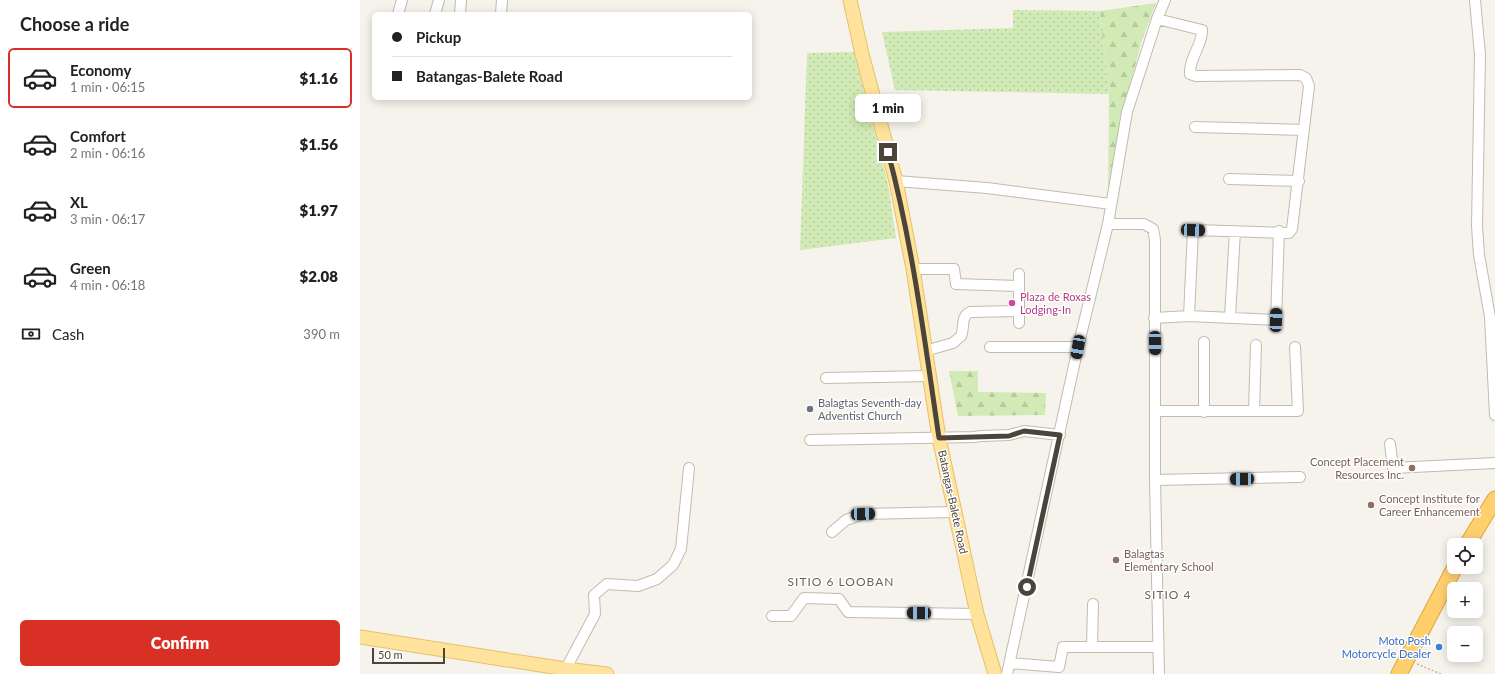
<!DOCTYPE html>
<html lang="en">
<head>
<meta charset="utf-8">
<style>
  body { margin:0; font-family:Lato,sans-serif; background:#f2f2f2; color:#202124; height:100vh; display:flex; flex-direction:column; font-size:15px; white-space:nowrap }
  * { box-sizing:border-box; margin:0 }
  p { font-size:13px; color:#757577 }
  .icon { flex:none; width:22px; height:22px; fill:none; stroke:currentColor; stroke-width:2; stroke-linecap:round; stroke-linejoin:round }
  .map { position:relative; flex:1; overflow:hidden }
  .sheet { display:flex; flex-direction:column; background:#fff; width:360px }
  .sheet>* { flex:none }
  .guide { position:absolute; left:12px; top:12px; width:380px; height:88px; border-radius:6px; box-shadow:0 2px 10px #0003; display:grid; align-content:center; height:88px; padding:0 20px; background:#fff }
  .fabs { position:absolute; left:1087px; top:538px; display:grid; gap:8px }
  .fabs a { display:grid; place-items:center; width:36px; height:36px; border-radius:6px; background:#fff; box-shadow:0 2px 10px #0003; font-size:20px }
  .scale { position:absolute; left:12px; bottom:10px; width:73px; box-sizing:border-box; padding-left:4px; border:2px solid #4b4439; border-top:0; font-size:11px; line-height:14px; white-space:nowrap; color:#4b4439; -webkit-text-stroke:3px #fff; paint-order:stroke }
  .end { position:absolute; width:18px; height:18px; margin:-9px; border:5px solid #4b4439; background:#fff; box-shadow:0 0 0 2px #fff }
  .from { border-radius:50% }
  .bubble { position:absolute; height:28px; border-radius:6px; background:#fff; box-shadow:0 2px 10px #0003; font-size:13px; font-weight:800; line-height:28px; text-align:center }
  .car { position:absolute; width:12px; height:24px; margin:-12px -6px; border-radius:5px; box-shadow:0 0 3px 1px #0007; background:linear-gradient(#222 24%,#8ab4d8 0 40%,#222 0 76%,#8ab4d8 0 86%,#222 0) }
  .guide b { display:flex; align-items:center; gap:14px; height:38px; font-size:15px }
  .guide b+b { border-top:1px solid #e0e0e0 }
  .guide i { width:10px; height:10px; background:#202124 }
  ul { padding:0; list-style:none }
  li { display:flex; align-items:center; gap:12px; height:60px; margin:0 8px 6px; padding:0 12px; border:2px solid transparent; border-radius:6px }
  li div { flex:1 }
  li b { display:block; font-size:15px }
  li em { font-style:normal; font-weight:800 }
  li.current { border-color:#d93025 }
  li>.icon { width:36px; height:36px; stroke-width:1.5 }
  h2 { padding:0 20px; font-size:18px; line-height:48px }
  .pay { display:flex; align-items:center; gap:10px; height:44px; padding:0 20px; font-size:15px }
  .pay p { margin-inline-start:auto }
  .action { display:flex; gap:8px; margin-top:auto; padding:8px 20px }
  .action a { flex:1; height:46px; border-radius:6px; background:#d93025; color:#fff; font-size:16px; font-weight:800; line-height:46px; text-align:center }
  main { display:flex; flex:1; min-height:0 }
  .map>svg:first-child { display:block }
</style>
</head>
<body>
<main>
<section class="sheet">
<h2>Choose a ride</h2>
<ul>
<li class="current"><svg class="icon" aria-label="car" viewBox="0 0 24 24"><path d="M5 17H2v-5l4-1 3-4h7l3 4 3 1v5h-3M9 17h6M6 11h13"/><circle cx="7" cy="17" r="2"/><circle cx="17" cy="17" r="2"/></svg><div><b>Economy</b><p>1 min · 06:15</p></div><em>$1.16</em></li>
<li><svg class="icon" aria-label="car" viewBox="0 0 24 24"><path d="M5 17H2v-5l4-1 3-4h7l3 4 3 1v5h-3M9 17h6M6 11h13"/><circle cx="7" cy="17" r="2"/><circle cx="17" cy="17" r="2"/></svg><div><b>Comfort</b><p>2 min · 06:16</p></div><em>$1.56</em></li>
<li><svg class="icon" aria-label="car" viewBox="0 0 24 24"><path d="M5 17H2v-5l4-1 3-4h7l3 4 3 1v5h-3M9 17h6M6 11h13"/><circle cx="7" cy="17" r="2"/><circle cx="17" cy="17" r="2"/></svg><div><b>XL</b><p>3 min · 06:17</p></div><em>$1.97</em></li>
<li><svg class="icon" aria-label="car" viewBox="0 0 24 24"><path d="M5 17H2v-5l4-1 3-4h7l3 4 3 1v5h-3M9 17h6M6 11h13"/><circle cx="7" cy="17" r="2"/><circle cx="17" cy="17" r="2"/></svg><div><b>Green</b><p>4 min · 06:18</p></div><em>$2.08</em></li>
</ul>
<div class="pay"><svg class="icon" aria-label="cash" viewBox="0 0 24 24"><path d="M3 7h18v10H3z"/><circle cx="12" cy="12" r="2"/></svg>Cash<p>390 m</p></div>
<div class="action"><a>Confirm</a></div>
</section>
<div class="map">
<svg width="1135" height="674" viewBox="0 0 1135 674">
  <defs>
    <pattern id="grass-dots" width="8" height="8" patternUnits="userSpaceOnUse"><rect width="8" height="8" fill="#d2eab5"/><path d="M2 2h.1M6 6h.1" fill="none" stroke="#b6ca9c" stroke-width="1.8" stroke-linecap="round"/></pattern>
    <pattern id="forest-firs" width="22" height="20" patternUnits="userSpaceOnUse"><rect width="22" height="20" fill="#d2eab5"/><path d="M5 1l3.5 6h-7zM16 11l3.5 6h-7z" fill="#b6ca9c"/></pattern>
  </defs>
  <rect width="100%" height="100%" fill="#f6f3ec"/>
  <path fill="url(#grass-dots)" d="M653 10 740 11 749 94 535 90 522 32 653 28Z
    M494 52 528 184 536 238 440 250 447 53Z"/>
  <path fill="url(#forest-firs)" d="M796 3 781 43 763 113 748 199 749 94 740 11Z
    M589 371H618V392L686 393 685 415 598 416Z"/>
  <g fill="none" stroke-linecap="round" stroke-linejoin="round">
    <g stroke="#c2bbae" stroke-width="12">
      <path id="minor" d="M1115 0 1120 55 1117 226 1119 255 1130 317 1135 415
        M38 14 42 0
        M75 14 79 0
        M100 14 101 0
        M141 14 142 0
        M797 19 842 30C843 44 829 58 830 74L836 76 940 75 946 78 949 86 932 229 929 233 833 230 829 316
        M835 127 944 130
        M869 179 939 181
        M536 181 627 188 751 204
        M748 224H784L793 229 795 240V480L799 674
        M553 269H594L596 284 659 286
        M659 274V323
        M870 317 875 231
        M794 318 829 316 916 320 919 231
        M630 347H718
        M565 351 593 343 601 336C605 327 600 317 610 312L659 311
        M466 378 570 376
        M796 411H938L935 347
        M894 411 896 345
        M844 412V342
        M450 440 614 437 621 436 649 435 664 431 700 435
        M1030 444 1033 468 1135 463
        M795 480 940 477
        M472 532 486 520 503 514 594 512
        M412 616H431L444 598 479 599 488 612 617 614
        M732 647 733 604
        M650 663 699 667 703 647H798
        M203 674 235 614 234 595 247 584 278 586 297 579 313 565 321 549 329 468
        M647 674 718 347 748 224 767 112 797 19 805 0"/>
    </g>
    <g stroke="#e6c16a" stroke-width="15">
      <path id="major" d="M490 0 502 54 536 181 553 269 579 438 617 614 635 674
        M0 637 206 669 247 674"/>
    </g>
    <g stroke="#e0a43c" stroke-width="17">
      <path id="highway" d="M1107 545 1135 499
        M1039 674 1095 567"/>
    </g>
    <path stroke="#c4b79f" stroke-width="1.5" stroke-dasharray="2 2" stroke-linecap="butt" d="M1057 664 1081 674"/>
    <use href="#minor" stroke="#fff" stroke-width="10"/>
    <use href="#major" stroke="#ffe39c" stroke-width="13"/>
    <use href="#highway" stroke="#ffcf6e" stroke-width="15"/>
  </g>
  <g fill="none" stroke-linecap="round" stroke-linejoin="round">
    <path stroke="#4b4439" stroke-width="5" d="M528 152C553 246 565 343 579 438L649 436 664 431 700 435 667 587"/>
  </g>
  <circle fill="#d1479c" stroke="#fff" stroke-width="1.5" cx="652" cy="303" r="4"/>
  <circle fill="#6b7280" stroke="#fff" stroke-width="1.5" cx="450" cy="409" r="4"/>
  <g fill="#8d6e63" stroke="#fff" stroke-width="1.5">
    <circle cx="1052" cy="468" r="4"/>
    <circle cx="1011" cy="505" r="4"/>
    <circle cx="756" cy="560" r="4"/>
  </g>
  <circle fill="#3f7fe0" stroke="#fff" stroke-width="1.5" cx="1079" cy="647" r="4"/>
  <g text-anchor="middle" stroke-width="3" stroke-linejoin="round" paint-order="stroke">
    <g font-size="11" fill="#b23c85" stroke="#fff" text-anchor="start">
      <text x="660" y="301">Plaza de Roxas<tspan x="660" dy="13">Lodging-In</tspan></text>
    </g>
    <g font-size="11" fill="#5b616d" stroke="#fff" text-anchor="start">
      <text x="458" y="407">Balagtas Seventh-day<tspan x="458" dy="13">Adventist Church</tspan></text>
    </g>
    <g font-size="11" fill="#785e54" stroke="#fff" text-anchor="start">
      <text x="1044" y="466" text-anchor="end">Concept Placement<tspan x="1044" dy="13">Resources Inc.</tspan></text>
      <text x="1019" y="503">Concept Institute for<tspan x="1019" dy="13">Career Enhancement</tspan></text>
      <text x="764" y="558">Balagtas<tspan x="764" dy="13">Elementary School</tspan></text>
    </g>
    <g font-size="11" fill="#4b4439" stroke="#fff">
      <text transform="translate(593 502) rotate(78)" y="4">Batangas-Balete Road</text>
    </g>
    <g font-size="11" fill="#366cbe" stroke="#fff" text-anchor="end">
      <text x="1071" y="645">Moto Posh<tspan x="1071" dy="13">Motorcycle Dealer</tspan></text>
    </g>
    <g font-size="12" letter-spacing="1" fill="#6e6250" stroke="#fff">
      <text x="481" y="586">SITIO 6 LOOBAN</text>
      <text x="808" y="599">SITIO 4</text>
    </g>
  </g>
</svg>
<div class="fabs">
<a><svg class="icon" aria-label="locate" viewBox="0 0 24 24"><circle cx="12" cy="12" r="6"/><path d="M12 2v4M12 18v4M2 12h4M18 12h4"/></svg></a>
<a>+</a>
<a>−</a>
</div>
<div class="scale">50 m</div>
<i class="end from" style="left:667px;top:587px"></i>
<i class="end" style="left:528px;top:152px"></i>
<div class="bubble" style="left:495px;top:94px;width:66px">1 min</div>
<i class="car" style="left:833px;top:230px;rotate:92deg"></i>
<i class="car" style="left:916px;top:320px;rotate:2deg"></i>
<i class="car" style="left:795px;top:343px;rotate:179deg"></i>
<i class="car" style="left:718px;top:347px;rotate:190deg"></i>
<i class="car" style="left:882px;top:479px;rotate:269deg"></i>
<i class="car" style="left:503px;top:514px;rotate:88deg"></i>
<i class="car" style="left:559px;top:613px;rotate:271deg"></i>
<div class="guide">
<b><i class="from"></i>Pickup</b>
<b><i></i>Batangas-Balete Road</b>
</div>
</div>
</main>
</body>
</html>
